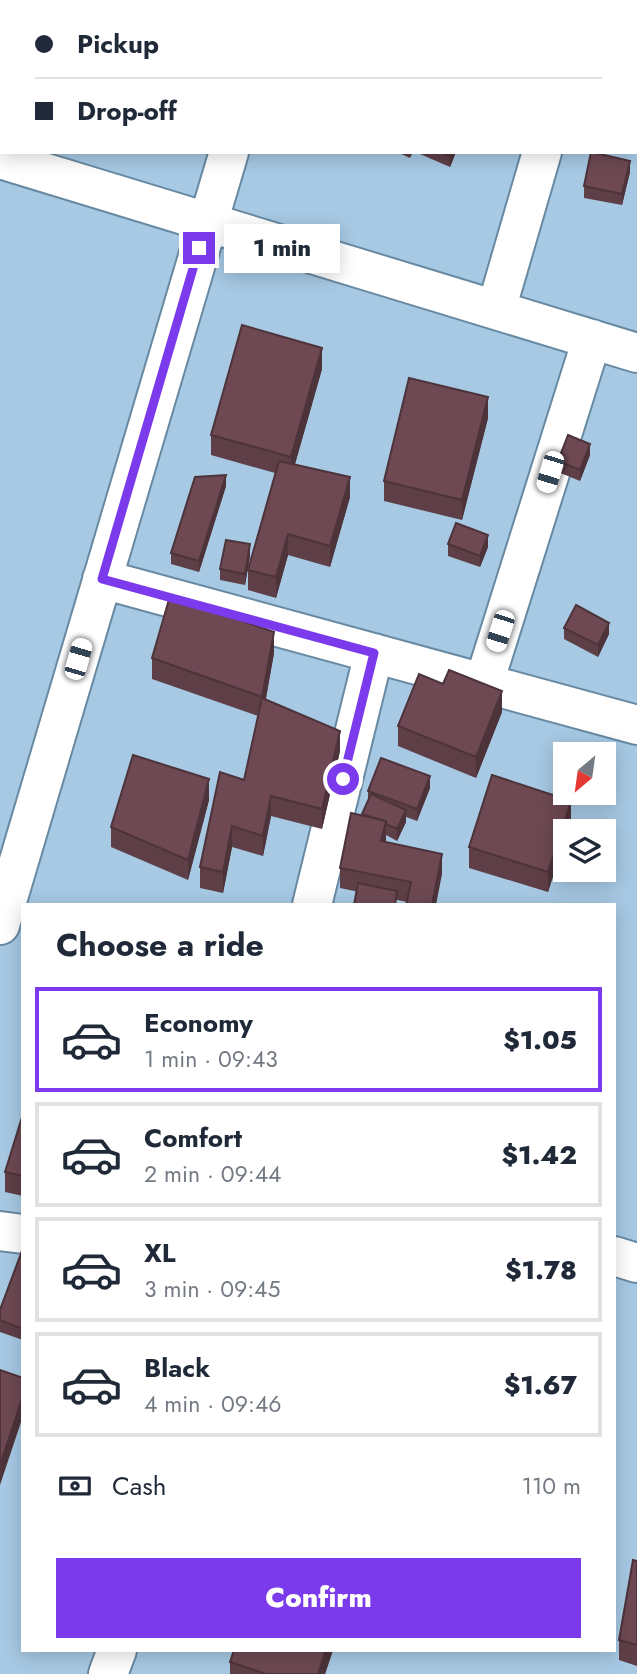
<!DOCTYPE html>
<html lang="en">
<head>
<meta charset="utf-8">
<style>
  body { margin:0; font-family:Jost,sans-serif; background:#f6f6f7; color:#1f2937; height:100vh; display:flex; flex-direction:column; font-size:26px; white-space:nowrap }
  * { box-sizing:border-box; margin:0 }
  p { font-size:23px; color:#747a83 }
  .icon { flex:none; width:38px; height:38px; fill:none; stroke:currentColor; stroke-width:2; stroke-linecap:round; stroke-linejoin:round }
  .map { position:relative; flex:1; overflow:hidden }
  .panel { position:absolute; left:21px; top:903px; width:595px; height:749px; display:flex; flex-direction:column; background:#fff; border-radius:0px; box-shadow:0 4px 18px #0003 }
  .panel>* { flex:none }
  .top-card { position:absolute; left:0px; top:0px; width:637px; height:154px; box-shadow:0 4px 18px #0003; display:grid; align-content:center; height:154px; padding:0 35px; background:#fff }
  .needle { width:46px; rotate:209deg }
  .fabs { position:absolute; left:553px; top:742px; display:grid; gap:14px }
  .fabs a { display:grid; place-items:center; width:63px; height:63px; border-radius:0px; background:#fff; box-shadow:0 4px 18px #0003; font-size:35px }
  .end { position:absolute; width:32px; height:32px; margin:-16px; border:9px solid #7c3aed; background:#fff; box-shadow:0 0 0 4px #fff }
  .from { border-radius:50% }
  .bubble { position:absolute; height:49px; border-radius:0px; background:#fff; box-shadow:0 4px 18px #0003; font-size:23px; font-weight:800; line-height:49px; text-align:center }
  .car { position:absolute; width:21px; height:42px; margin:-21px -10px; border-radius:9px; box-shadow:0 0 5px 2px #0007; background:linear-gradient(#fff 24%,#345 0 40%,#fff 0 76%,#345 0 86%,#fff 0) }
  .top-card b { display:flex; align-items:center; gap:24px; height:66px; font-size:26px }
  .top-card b+b { border-top:2px solid #e0e1e3 }
  .top-card i { width:18px; height:18px; background:#1f2937 }
  ul { padding:0; list-style:none }
  li { display:flex; align-items:center; gap:21px; height:105px; margin:0 14px 10px; padding:0 21px; border:4px solid #e0e1e3; border-radius:0px }
  li div { flex:1 }
  li b { display:block; font-size:26px }
  li em { font-style:normal; font-weight:800 }
  li.selected { border-color:#7c3aed }
  li>.icon { width:63px; height:63px; stroke-width:1.5 }
  h2 { padding:0 35px; font-size:32px; line-height:84px }
  .pay { display:flex; align-items:center; gap:18px; height:77px; padding:0 35px; font-size:26px }
  .pay p { margin-inline-start:auto }
  .action { display:flex; gap:14px; margin-top:auto; padding:14px 35px }
  .action a { flex:1; height:80px; border-radius:0px; background:#7c3aed; color:#fff; font-size:28px; font-weight:800; line-height:80px; text-align:center }
  .map>svg:first-child { display:block }
</style>
</head>
<body>
<div class="map">
<svg width="637" height="1674" viewBox="0 0 637 1674">
  <rect width="100%" height="100%" fill="#a7c9e4"/>
  <g fill="none" stroke-linecap="round" stroke-linejoin="round">
    <g stroke="#6889a2" stroke-width="42">
      <path id="minor" d="M594 0 601 2
        M275 2 276 0
        M635 11 637 12
        M0 159 637 353
        M496 310 542 152
        M102 579 637 725
        M484 683 592 339
        M312 905 374 653
        M0 925 229 152
        M0 1231 23 1234
        M614 1256 637 1263
        M108 1674 117 1650"/>
    </g>
    <use href="#minor" stroke="#fff" stroke-width="38"/>
  </g>
  <path fill="#5f3f47" d="M412 0H434V2H416Z
    M453 0H546L550 2H454Z
    M635 63 637 64V107L635 106Z
    M397 152H413L410 158Z
    M420 152H456L450 167 420 154Z
    M630 172 622 205 584 198V186Z
    M322 369 295 464 350 497 330 567 288 555 276 598 248 590V570L275 473 211 455V435Z
    M488 418 462 520 384 501V481Z
    M590 455 580 481 558 472V461Z
    M226 486 199 572 171 564V553Z
    M448 544 488 547 480 567 448 556Z
    M250 556 245 585 220 580V569Z
    M564 628 609 634 598 657 564 639Z
    M274 653 266 699 340 751 322 829 271 816 263 856 232 847 223 893 200 888V867L244 780 258 716 152 679V658Z
    M502 712 476 778 398 746V726Z
    M430 788 417 821 406 817V822L397 841 386 835 385 842 442 874 407 902 340 888V868L368 800V791Z
    M209 800 188 880 111 847V827Z
    M571 821 567 831H565V838L548 892 469 868V847Z
    M23 1114V1196L5 1192V1172Z
    M23 1248V1340L0 1332V1310Z
    M637 1561V1666L619 1660V1640Z
    M333 1650 325 1674H230V1662Z"/>
  <path fill="#4d333a" d="M451 152H456L450 167V156Z
    M630 161V172L622 205V194Z
    M322 348V369L291 478V457Z
    M488 397V418L462 520V500Z
    M590 444V455L580 481V470Z
    M226 475V486L199 572V561Z
    M350 477V497L330 567V546Z
    M288 534V555L276 598V577Z
    M488 535V547L480 567V556Z
    M250 544V556L245 585V574Z
    M609 623V634L598 657V645Z
    M274 632V653L262 718V697Z
    M502 691V712L476 778V757Z
    M340 731V751L322 829V809Z
    M430 776V788L417 821V809Z
    M209 779V800L188 880V860Z
    M271 796V816L263 856V836Z
    M571 801V821L567 831H565V838L548 892V872Z
    M406 810V822L397 841V829Z
    M386 821V841L381 862V841Z
    M232 826V847L223 893V872Z
    M442 854V874L436 905H432Z
    M23 1396V1416L0 1485V1465Z
    M326 1650H333L325 1674H318Z"/>
  <path fill="#6e4953" stroke="#4d333a" stroke-width="2" d="M476 0H546L550 2H480Z
    M635 63 637 64V95H635Z
    M441 152H451L450 156Z
    M591 152 630 161 622 194 584 186Z
    M242 325 322 348 291 457 211 435Z
    M409 378 488 397 462 500 384 481Z
    M568 435 590 444 580 470 558 461Z
    M279 461 350 477 330 546 288 534 276 577 248 570Z
    M226 475 199 561 171 553 195 477Z
    M456 523 488 535 480 556 448 544Z
    M226 540 250 544 245 574 220 569Z
    M170 596 274 632 262 697 152 658Z
    M576 605 609 623 598 645 564 628Z
    M449 670 502 691 476 757 398 726 419 674 443 684Z
    M262 698 340 731 322 809 271 796 263 836 232 826 223 872 200 867 220 772 244 780Z
    M133 755 209 779 188 860 111 827Z
    M381 758 430 776 417 809 368 791Z
    M492 775 571 801 548 872 469 847Z
    M371 794 406 810 397 829 386 824V821L371 817 362 814Z
    M351 813 386 821 381 841 442 854 432 905H406L411 882 340 868Z
    M358 883 397 891 395 905H354Z
    M23 1114V1176L5 1172Z
    M23 1248V1329L0 1320V1310Z
    M0 1370 23 1378V1396L0 1465Z
    M633 1560 637 1561V1645L619 1640Z
    M234 1650H326L318 1674H266L230 1662Z"/>
  <g fill="none" stroke-linecap="round" stroke-linejoin="round">
    <path stroke="#7c3aed" stroke-width="9" d="M199 248 102 579 374 653 343 779"/>
  </g>
</svg>
<div class="fabs">
<a><svg class="needle" viewBox="-14 -14 28 28"><path d="M0-13l5 13h-10z" fill="#e53935"/><path d="M0 13l5-13h-10z" fill="#747a83"/></svg></a>
<a><svg class="icon" aria-label="layers" viewBox="0 0 24 24"><path d="M12 4l9 5-9 5-9-5zM3 14l9 5 9-5"/></svg></a>
</div>
<i class="end from" style="left:343px;top:779px"></i>
<i class="end" style="left:199px;top:248px"></i>
<div class="bubble" style="left:224px;top:224px;width:116px">1 min</div>
<i class="car" style="left:550px;top:472px;rotate:197deg"></i>
<i class="car" style="left:500px;top:631px;rotate:198deg"></i>
<i class="car" style="left:78px;top:659px;rotate:16deg"></i>
<div class="top-card">
<b><i class="from"></i>Pickup</b>
<b><i></i>Drop-off</b>
</div>
<section class="panel">
<h2>Choose a ride</h2>
<ul>
<li class="selected"><svg class="icon" aria-label="car" viewBox="0 0 24 24"><path d="M5 17H2v-5l4-1 3-4h7l3 4 3 1v5h-3M9 17h6M6 11h13"/><circle cx="7" cy="17" r="2"/><circle cx="17" cy="17" r="2"/></svg><div><b>Economy</b><p>1 min · 09:43</p></div><em>$1.05</em></li>
<li><svg class="icon" aria-label="car" viewBox="0 0 24 24"><path d="M5 17H2v-5l4-1 3-4h7l3 4 3 1v5h-3M9 17h6M6 11h13"/><circle cx="7" cy="17" r="2"/><circle cx="17" cy="17" r="2"/></svg><div><b>Comfort</b><p>2 min · 09:44</p></div><em>$1.42</em></li>
<li><svg class="icon" aria-label="car" viewBox="0 0 24 24"><path d="M5 17H2v-5l4-1 3-4h7l3 4 3 1v5h-3M9 17h6M6 11h13"/><circle cx="7" cy="17" r="2"/><circle cx="17" cy="17" r="2"/></svg><div><b>XL</b><p>3 min · 09:45</p></div><em>$1.78</em></li>
<li><svg class="icon" aria-label="car" viewBox="0 0 24 24"><path d="M5 17H2v-5l4-1 3-4h7l3 4 3 1v5h-3M9 17h6M6 11h13"/><circle cx="7" cy="17" r="2"/><circle cx="17" cy="17" r="2"/></svg><div><b>Black</b><p>4 min · 09:46</p></div><em>$1.67</em></li>
</ul>
<div class="pay"><svg class="icon" aria-label="cash" viewBox="0 0 24 24"><path d="M3 7h18v10H3z"/><circle cx="12" cy="12" r="2"/></svg>Cash<p>110 m</p></div>
<div class="action"><a>Confirm</a></div>
</section>
</div>
</body>
</html>
